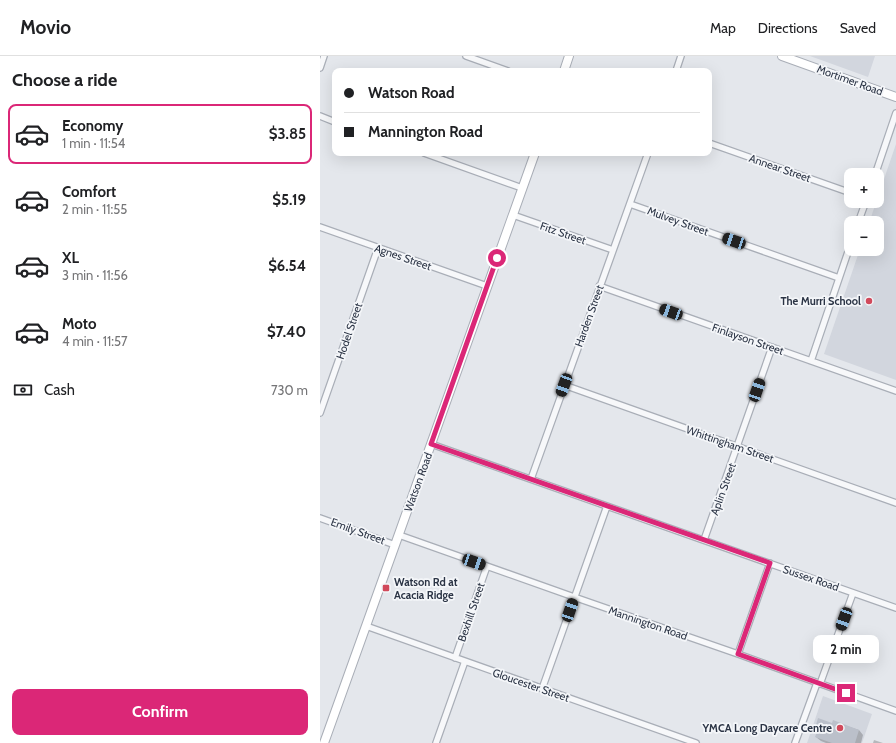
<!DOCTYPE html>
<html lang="en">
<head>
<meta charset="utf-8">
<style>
  body { margin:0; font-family:Cabin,sans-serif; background:#f6f6f6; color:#202124; height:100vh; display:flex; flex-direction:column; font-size:15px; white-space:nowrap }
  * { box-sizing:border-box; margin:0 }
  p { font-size:13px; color:#757577 }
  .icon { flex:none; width:22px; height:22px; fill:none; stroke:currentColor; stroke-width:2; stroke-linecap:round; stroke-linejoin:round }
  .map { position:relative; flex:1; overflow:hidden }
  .side { display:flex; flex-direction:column; background:#fff; width:320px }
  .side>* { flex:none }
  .top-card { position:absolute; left:12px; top:12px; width:380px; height:88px; border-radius:8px; box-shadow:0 4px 16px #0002; display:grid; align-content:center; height:88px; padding:0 12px; background:#fff }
  .buttons { position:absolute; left:524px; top:112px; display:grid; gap:8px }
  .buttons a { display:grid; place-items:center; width:40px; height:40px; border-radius:8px; background:#fff; box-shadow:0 4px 16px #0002; font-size:20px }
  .end { position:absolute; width:18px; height:18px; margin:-9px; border:5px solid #db2777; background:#fff; box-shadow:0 0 0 2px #fff }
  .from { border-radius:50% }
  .bubble { position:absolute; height:28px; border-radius:8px; background:#fff; box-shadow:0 4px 16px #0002; font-size:13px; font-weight:800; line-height:28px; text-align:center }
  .car { position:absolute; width:12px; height:24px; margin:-12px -6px; border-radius:5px; box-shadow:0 0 3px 1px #0007; background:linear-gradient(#222 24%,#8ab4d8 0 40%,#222 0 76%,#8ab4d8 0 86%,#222 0) }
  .top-card b { display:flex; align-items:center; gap:14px; height:38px; font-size:15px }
  .top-card b+b { border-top:1px solid #e0e0e0 }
  .top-card i { width:10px; height:10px; background:#202124 }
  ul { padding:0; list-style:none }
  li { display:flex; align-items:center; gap:12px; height:60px; margin:0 8px 6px; padding:0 4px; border:2px solid transparent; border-radius:8px }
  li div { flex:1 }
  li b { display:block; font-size:15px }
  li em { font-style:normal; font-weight:800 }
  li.current { border-color:#db2777 }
  li>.icon { width:36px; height:36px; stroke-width:1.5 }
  h2 { padding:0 12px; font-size:18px; line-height:48px }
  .pay { display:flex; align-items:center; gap:10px; height:44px; padding:0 12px; font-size:15px }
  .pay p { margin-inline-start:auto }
  .cta { display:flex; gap:8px; margin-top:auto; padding:8px 12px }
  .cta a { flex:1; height:46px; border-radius:8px; background:#db2777; color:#fff; font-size:16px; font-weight:800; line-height:46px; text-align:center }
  header { display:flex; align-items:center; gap:24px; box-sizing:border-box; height:56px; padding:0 20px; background:#fff; border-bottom:1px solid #e0e0e0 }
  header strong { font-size:19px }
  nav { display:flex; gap:22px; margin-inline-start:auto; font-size:14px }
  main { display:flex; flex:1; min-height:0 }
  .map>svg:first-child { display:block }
</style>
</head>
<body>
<header>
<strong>Movio</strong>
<nav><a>Map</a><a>Directions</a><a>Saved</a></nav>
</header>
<main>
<section class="side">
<h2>Choose a ride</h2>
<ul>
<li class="current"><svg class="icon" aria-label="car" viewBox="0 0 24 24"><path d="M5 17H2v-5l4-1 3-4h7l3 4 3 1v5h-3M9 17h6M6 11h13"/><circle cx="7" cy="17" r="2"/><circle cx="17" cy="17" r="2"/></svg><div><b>Economy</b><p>1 min · 11:54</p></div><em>$3.85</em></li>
<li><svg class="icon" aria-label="car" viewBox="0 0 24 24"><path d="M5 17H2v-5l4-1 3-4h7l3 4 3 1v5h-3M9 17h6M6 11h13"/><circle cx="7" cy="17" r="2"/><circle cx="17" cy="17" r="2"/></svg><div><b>Comfort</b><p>2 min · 11:55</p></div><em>$5.19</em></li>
<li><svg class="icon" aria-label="car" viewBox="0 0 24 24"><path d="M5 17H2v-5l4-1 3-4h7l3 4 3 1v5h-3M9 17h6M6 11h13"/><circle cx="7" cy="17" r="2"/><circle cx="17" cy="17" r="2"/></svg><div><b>XL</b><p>3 min · 11:56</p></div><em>$6.54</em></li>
<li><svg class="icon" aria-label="car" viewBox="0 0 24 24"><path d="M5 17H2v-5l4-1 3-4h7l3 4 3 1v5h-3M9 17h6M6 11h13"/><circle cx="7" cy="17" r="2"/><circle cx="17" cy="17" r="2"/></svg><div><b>Moto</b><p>4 min · 11:57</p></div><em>$7.40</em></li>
</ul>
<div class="pay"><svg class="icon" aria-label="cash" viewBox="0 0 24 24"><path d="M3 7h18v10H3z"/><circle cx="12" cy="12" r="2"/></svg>Cash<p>730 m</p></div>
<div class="cta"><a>Confirm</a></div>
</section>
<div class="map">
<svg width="576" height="687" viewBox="0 0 576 687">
  <rect width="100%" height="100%" fill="#e4e7ec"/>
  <path fill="#d2d6de" d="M490 0H555L548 21Z
    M576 88V324L504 298 540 193H557V167H549Z
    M503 640 552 658 542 687H487Z"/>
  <path fill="#0003" d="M514 666 539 674 543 679 541 687H506L501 685 496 681 499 674 496 671 513 668Z
    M554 684 563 687H553Z"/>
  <path fill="#bbc0ca" d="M498 662 512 667 513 664 539 674 535 687H512L495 681 498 673 495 672Z"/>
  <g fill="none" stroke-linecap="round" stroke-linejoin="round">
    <g stroke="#a9aeb7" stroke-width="8">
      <path id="street" d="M146 0 188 15
        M0 12 4 0
        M356 15 361 0
        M0 60 15 66
        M389 87 531 137
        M104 97 202 132
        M555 119 576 57
        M310 148 519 222
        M193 159 293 194
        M538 167 546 145
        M0 171 167 230
        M279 230 576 335
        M491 305 531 187
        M244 329 576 447
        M0 357 58 192
        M111 388 576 552
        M211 423 328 97
        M0 462 75 489
        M79 479 254 541 418 598 576 655
        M384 484 452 291
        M46 570 376 687
        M418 598 450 507
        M135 602 167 510
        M500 628 533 537
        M222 633 287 450
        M116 687 145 605
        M475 687 497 627"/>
    </g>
    <g stroke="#a9aeb7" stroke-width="10">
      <path id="secondary" d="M462 0 576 41
        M244 15 249 0
        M4 687 75 489 215 97"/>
    </g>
    <use href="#street" stroke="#f7f8fa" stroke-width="5.5"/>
    <use href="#secondary" stroke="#fff" stroke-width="8"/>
  </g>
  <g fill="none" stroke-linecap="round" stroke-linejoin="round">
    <path stroke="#db2777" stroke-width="5" d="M177 202 111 388 450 507 418 598 526 637"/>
  </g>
  <g fill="#d1495b" stroke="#f4f6f9" stroke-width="1.5">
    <circle cx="549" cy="245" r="4"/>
    <rect x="62" y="528" width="8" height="8" rx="2"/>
    <circle cx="520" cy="672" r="4"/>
  </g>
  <g text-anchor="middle" stroke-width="3.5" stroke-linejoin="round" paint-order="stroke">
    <g font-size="11" fill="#2b3445" stroke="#f4f6f9">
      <text transform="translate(530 24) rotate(20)" y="4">Mortimer Road</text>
      <text transform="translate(460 112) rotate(19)" y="4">Annear Street</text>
      <text transform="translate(358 165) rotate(20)" y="4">Mulvey Street</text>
      <text transform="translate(243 177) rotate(19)" y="4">Fitz Street</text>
      <text transform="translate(83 201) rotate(19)" y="4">Agnes Street</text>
      <text transform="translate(269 260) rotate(-70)" y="4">Harden Street</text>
      <text transform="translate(29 275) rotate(-71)" y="4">Hodel Street</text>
      <text transform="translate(428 283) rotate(19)" y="4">Finlayson Street</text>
      <text transform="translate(410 388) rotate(19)" y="4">Whittingham Street</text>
      <text transform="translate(98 426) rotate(-70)" y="4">Watson Road</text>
      <text transform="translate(403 433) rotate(-70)" y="4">Aplin Street</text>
      <text transform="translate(38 475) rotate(20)" y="4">Emily Street</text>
      <text transform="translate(491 522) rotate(19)" y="4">Sussex Road</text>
      <text transform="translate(151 556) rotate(-71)" y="4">Bexhill Street</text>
      <text transform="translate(328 567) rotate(19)" y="4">Mannington Road</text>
      <text transform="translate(211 629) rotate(19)" y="4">Gloucester Street</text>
    </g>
    <g font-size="11" font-weight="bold" fill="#2b3445" stroke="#f4f6f9" text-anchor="end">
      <text x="541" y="249">The Murri School</text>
      <text x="74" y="530" text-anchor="start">Watson Rd at<tspan x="74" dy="13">Acacia Ridge</tspan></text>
      <text x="512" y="676">YMCA Long Daycare Centre</text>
    </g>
  </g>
</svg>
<div class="buttons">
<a>+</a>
<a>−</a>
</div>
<i class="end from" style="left:177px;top:202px"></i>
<i class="end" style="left:526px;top:637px"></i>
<div class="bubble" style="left:493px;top:579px;width:66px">2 min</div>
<i class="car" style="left:414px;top:185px;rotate:289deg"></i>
<i class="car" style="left:351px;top:256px;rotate:290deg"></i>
<i class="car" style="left:244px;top:329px;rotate:200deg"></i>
<i class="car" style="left:437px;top:334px;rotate:19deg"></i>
<i class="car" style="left:154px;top:506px;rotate:109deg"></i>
<i class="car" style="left:250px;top:554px;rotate:19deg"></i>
<i class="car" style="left:524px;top:563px;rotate:200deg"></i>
<div class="top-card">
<b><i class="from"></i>Watson Road</b>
<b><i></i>Mannington Road</b>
</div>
</div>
</main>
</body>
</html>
